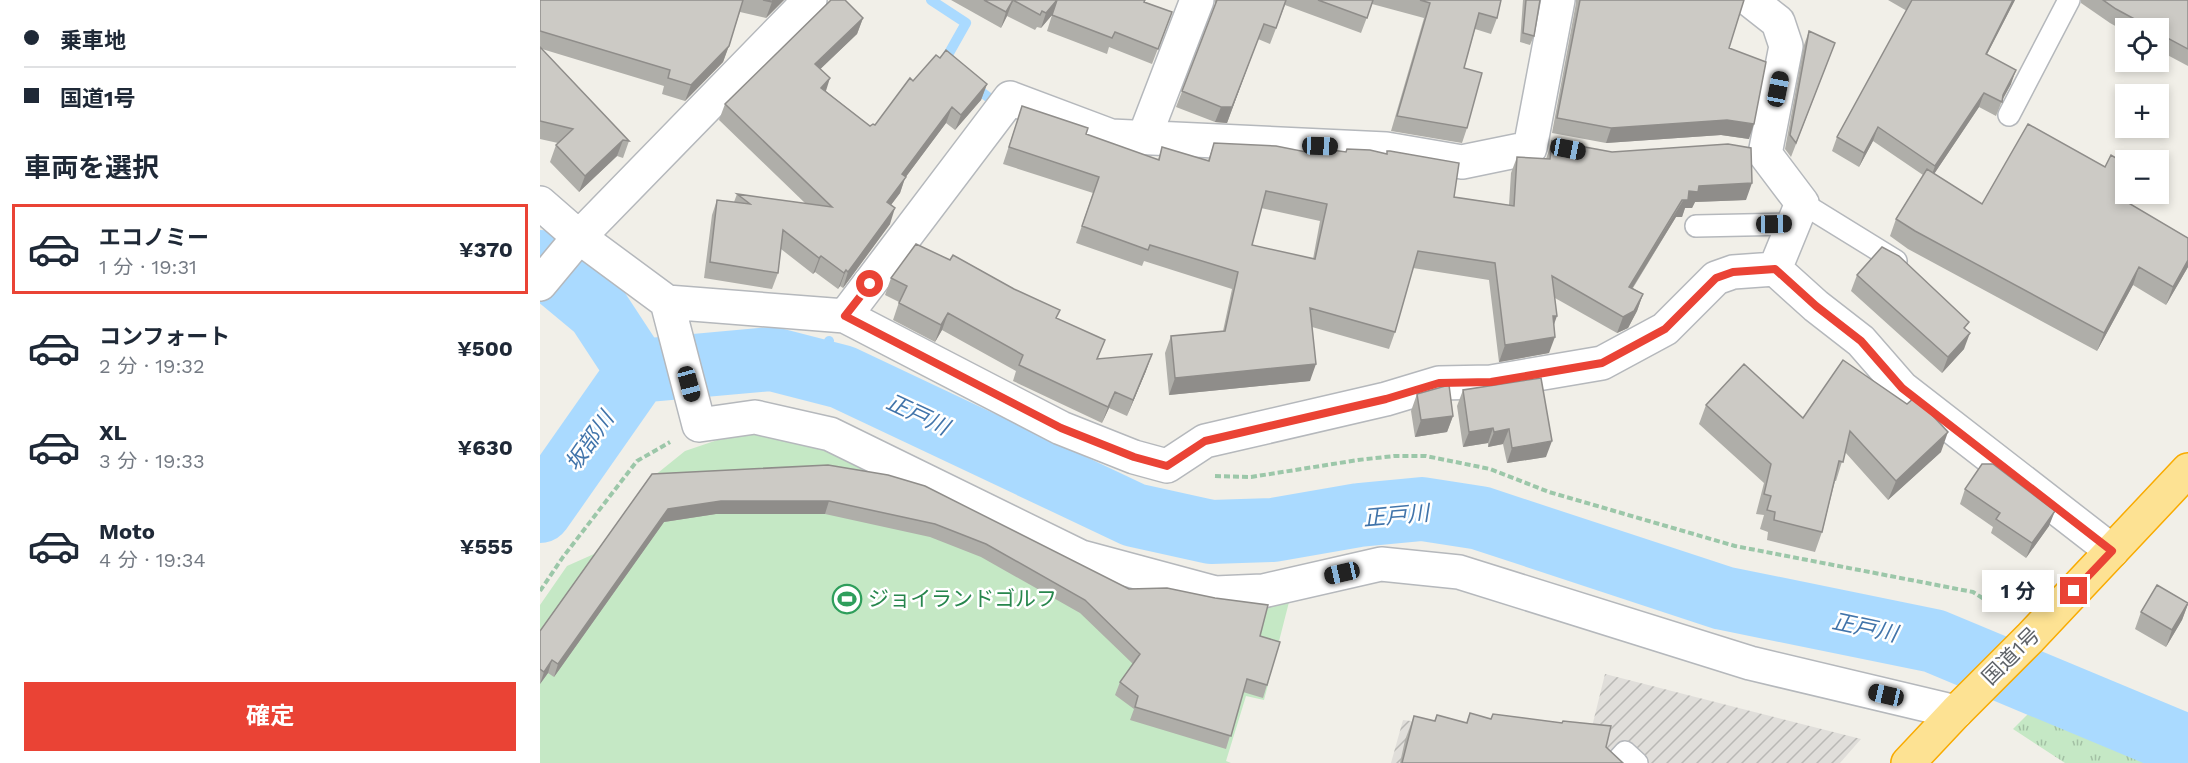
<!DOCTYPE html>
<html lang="ja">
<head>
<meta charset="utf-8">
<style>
  body { margin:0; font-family:"Work Sans","Noto Sans JP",sans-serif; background:#f6f6f7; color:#1f2937; height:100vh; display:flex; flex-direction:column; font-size:22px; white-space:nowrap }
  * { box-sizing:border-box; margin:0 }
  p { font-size:20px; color:#747a83 }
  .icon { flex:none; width:33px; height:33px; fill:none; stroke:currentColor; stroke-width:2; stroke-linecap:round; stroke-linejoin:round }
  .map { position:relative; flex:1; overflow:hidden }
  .panel { display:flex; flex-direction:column; background:#fff; width:540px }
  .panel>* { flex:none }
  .hud { display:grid; align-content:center; height:132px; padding:0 24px; background:#fff }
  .fabs { position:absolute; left:1575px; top:18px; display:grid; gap:12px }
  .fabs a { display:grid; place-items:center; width:54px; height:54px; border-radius:0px; background:#fff; box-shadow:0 3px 9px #0003; font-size:30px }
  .end { position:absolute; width:27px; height:27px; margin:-14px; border:8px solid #ea4335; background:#fff; box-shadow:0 0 0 3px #fff }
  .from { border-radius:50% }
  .bubble { position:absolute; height:42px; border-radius:0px; background:#fff; box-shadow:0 3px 9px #0003; font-size:20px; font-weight:700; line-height:42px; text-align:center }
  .car { position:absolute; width:18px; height:36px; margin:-18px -9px; border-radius:8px; box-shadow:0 0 4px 2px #0007; background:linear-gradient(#222 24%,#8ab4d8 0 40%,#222 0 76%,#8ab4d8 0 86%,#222 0) }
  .hud b { display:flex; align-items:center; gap:21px; height:57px; font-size:22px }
  .hud b+b { border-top:2px solid #e0e1e3 }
  .hud i { width:15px; height:15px; background:#1f2937 }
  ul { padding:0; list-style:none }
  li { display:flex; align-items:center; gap:18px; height:90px; margin:0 12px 9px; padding:0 12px; border:3px solid transparent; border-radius:0px }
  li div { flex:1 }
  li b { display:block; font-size:22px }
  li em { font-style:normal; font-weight:700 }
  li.on { border-color:#ea4335 }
  li>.icon { width:54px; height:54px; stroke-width:1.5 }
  h2 { padding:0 24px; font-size:27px; line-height:72px }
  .button { display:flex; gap:12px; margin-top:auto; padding:12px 24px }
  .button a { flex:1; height:69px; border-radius:0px; background:#ea4335; color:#fff; font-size:24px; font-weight:700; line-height:69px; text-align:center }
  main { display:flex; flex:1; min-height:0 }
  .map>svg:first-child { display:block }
</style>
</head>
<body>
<main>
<section class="panel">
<div class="hud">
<b><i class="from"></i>乗車地</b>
<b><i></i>国道1号</b>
</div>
<h2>車両を選択</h2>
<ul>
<li class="on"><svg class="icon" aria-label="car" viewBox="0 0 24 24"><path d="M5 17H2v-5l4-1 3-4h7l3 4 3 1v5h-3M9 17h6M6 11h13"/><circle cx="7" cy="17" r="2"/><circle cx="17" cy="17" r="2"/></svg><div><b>エコノミー</b><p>1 分 · 19:31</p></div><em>¥370</em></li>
<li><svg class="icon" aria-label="car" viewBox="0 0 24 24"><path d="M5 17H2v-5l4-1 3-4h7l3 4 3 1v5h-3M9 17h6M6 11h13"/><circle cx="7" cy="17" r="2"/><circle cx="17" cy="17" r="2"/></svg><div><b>コンフォート</b><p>2 分 · 19:32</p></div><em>¥500</em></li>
<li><svg class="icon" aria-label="car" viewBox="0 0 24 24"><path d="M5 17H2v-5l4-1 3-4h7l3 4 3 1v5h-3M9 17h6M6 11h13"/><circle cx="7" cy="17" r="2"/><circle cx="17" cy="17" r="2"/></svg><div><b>XL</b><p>3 分 · 19:33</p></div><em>¥630</em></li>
<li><svg class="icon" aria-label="car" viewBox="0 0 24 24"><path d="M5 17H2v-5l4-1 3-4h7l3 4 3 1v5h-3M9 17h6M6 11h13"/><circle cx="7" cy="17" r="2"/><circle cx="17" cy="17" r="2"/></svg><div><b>Moto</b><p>4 分 · 19:34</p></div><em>¥555</em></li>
</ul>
<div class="button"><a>確定</a></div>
</section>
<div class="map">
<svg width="1648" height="763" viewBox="0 0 1648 763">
  <defs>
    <pattern id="industrial-furrows" width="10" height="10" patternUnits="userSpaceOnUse" patternTransform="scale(1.5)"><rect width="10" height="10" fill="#e0deda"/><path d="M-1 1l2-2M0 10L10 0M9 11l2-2" fill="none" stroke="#b9b8b5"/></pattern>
    <pattern id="grass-tufts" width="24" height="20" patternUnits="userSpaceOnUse" patternTransform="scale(1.5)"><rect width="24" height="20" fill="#c5e8c5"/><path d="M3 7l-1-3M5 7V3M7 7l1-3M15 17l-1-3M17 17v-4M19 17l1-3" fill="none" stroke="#a3c0a4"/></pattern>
  </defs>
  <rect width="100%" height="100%" fill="#f1efe8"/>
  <path fill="url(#industrial-furrows)" d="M1065 674 1321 739 1300 763H851L863 720 1048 743Z"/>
  <path fill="url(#grass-tufts)" d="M1489 713 1628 763H1525L1473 729Z"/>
  <path fill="#c5e8c5" d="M201 432 273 443 579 596 749 602 724 700 706 696 686 761 691 763H0V605L27 566 54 554 114 476 145 451Z"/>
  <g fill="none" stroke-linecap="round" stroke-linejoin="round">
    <path stroke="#aadaff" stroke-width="10" d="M391 0 426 23 404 62 406 64
      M432 85 448 97
      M278 371 289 341"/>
    <path stroke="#aadaff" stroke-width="64" d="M0 262 58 310 98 371
      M98 371 232 359 302 377 594 515 671 532 733 530 819 515 882 509 940 518 1183 598 1394 641 1648 747
      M0 511 98 371"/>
    <g stroke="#b5b8bc" stroke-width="24">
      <path id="lane" d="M1469 115 1529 0
        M1262 203 1356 261
        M1156 226 1254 224
        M1075 763 1085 752 1097 763"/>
    </g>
    <g stroke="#b5b8bc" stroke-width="36">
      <path id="street" d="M1210 0 1238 22 1246 46 1225 154 1262 203 1235 269
        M604 138 657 0
        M0 203 39 237 127 302 305 316 521 428 594 457 627 466 665 441 846 399 899 383 951 382 1062 363 1125 329 1176 278 1193 272 1235 269 1276 306 1321 341 1362 388 1572 551
        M0 284 39 237 270 0
        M127 302 159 425 215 417 290 434 541 557 675 593 723 591 841 564 919 572 1210 663 1416 712
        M305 316 470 98 571 136 846 149 922 162 990 148 1018 0"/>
    </g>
    <g stroke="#f9ab00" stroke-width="36">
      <path id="highway" d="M1368 763 1416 712 1490 638 1648 470"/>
    </g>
    <path stroke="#9cc7a9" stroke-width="4" stroke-dasharray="6 3" stroke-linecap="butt" d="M675 476 711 477 818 460 854 456H886L950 469 1009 492 1195 546 1433 592 1455 606
      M0 591 23 557 97 461 130 442"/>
    <use href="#lane" stroke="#fff" stroke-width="21"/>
    <use href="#street" stroke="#fff" stroke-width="33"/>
    <use href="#highway" stroke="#fde293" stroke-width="33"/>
  </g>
  <path fill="#afaea9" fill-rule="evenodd" d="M0 0H244L226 18 200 12 183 62 145 101 122 94 124 86 2 49 89 141 83 158 77 156 39 192 10 162 16 145 18 143 0 139Z
    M411 0H605L604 2 632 12 612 64 569 47 567 54 507 31 512 15 501 28 497 27 495 30 467 16 461 28Z
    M675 0H961L957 18 951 34 935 29 924 68 927 128 922 143 851 131 884 18 832 4 821 33 745 5 730 44 718 39 687 123 675 122 636 107 675 6Z
    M983 0H1000L994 36 990 45 980 42Z
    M1036 0H1204L1189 48 1209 139 1181 135 1066 143 1012 133 1036 3Z
    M1348 0H1475L1447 54 1471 84 1462 101 1456 116 1439 107 1394 174 1442 204 1565 167 1586 164V193L1582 200 1648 238V267L1626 305 1593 285 1557 351 1368 249 1350 236 1356 219 1383 175 1333 141 1319 167 1292 151 1297 137 1367 11Z
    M1541 0H1648V66L1618 50V28H1586V32L1570 23 1541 3Z
    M323 18 317 34 280 69 286 91 330 126 335 125 373 81 400 58 447 84 441 100 415 130 406 123 365 178 360 193 351 205 350 224 303 288 300 286 298 289 275 272 273 274 241 249 238 273 232 289 164 278 172 215 177 200 194 202 197 194 266 204 179 120 185 104Z
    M1269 31 1295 43 1251 157 1245 149 1264 45Z
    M482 106 546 134 618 160 622 147 668 161 674 143 775 154 778 148 914 197 969 205 971 173 977 157 1006 159 1012 141 1206 200 1155 202 1152 208H1145L1142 217H1136L1093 288 1103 294 1097 311 1088 328 1077 333 1015 298 1014 325 1009 353 959 362 949 280 873 268 855 332 849 349 772 327 770 381 629 395 625 353 631 336 683 331 692 289 604 261 602 266 536 243 553 193 463 164ZM721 208 780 221 773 259 712 245Z
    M1317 275 1426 330 1424 349 1402 373 1311 291Z
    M351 278 517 318 558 359 606 371 587 416 569 408 562 423 473 381 476 371 402 330 395 342 353 320 359 302 345 295Z
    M923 390 1006 457 967 463 963 444 948 447V443L923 447 917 406Z
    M877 394 913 416 907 432 875 437 871 411Z
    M1166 405 1263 418 1401 452 1348 500 1305 452 1296 481H1295L1282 532 1275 552 1227 540 1228 532 1220 529 1224 515 1216 514 1224 483 1159 424Z
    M288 465 589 589 720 636 727 685 723 698 703 692 686 749 590 720 594 709 575 695 580 682 593 664 540 613 441 557 390 537 285 514H176L124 522 14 677 8 673 0 684V631L112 474Z
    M1425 489 1509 526 1486 558 1451 533 1453 527 1420 504Z
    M1648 604 1642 620 1626 647 1595 629 1601 612Z
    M930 713 951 719 953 714 1022 723 1023 721 1066 747 1083 763H860L865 740 874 716 894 721 897 715 926 723Z"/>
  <path fill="#8f8d8a" d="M234 0H244L226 18 232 2Z
    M473 0 467 16 461 28 466 12Z
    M517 0 512 15 501 28 506 13Z
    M1473 0H1475L1440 68 1446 54Z
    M323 18 317 34 269 80 275 64Z
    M718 39 687 123 675 122 681 107Z
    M189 46 183 62 145 101 151 85Z
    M1476 70 1471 84 1461 102 1463 95Z
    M290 78 285 94 281 88Z
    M447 84 441 100 415 130 421 115Z
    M1444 93 1439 107 1390 180 1395 166Z
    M412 107 406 123 365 178 360 193 341 218 347 202 362 174Z
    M1187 120 1214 124 1209 139 1181 135 1066 143 1071 128Z
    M1338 127 1333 141 1319 167 1324 153Z
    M83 140 77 156 39 192 45 176Z
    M1212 183 1206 200 1155 202 1152 208H1145L1142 217H1136L1083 303 1089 287 1149 191 1159 186Z
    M1586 188V193L1573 216 1580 198Z
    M355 208 350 224 303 288 308 272Z
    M281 256 275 272 273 274 279 258Z
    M1648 260V267L1626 305 1633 287Z
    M1599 267 1593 285 1557 351 1564 333Z
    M306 270 300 286 298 289 304 273Z
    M1103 294 1097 311 1088 328 1077 333 1083 317Z
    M408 313 402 330 395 342 401 325Z
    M1013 316H1017L1011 333Z
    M1430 333 1424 349 1402 373 1408 357Z
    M1015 337 1009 353 959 362 965 345Z
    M612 354 606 371 587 416 593 400Z
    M776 364 770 381 629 395 635 378Z
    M575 392 569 408 562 423 568 407Z
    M913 416 907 432 875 437 881 420Z
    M953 428 948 443 923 447 929 432Z
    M969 429 963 444 948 447 954 432Z
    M1408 432 1401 452 1348 500 1356 481Z
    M1012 441 1006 457 967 463 972 448Z
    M181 501H289L285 514H176L124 522 14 677 18 664 128 509Z
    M1515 511 1509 526 1486 558 1492 543Z
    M1648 604 1642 620 1626 647 1632 630Z
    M12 660 8 673 0 684 4 672Z"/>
  <path fill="#cccac5" stroke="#8f8d8a" stroke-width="1.5" fill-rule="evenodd" d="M0 0H203L189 46 151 85 128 78 130 70 0 31Z
    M223 0H234L232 2Z
    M291 0H305L323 18 275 64 290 78 281 88 330 126 333 124 335 125 370 78 373 81 396 55 400 58 406 50 447 84 421 115 412 107 362 174 366 177 347 202 355 208 308 272 306 270 304 273 281 256 279 258 243 230 238 273 170 262 177 200 210 204 197 194 292 207 185 104Z
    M444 0H517L506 13 502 11 500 15 473 0 466 12Z
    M517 0H605L604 2 632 12 618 49 575 32 572 38 512 15Z
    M677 0H746L736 28 724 24 692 107H681L642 91Z
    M778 0H833L827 18Z
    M880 0H961L957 18 939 13 924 68 942 73 927 128 857 116 890 3Z
    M986 0H1000L994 36 983 33Z
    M1040 0H1204L1189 48 1226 62 1214 124 1187 120 1071 128 1017 118Z
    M1372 0H1473L1446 54 1476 70 1463 95 1462 102 1444 93 1395 166 1338 127 1324 153 1297 137Z
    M1563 0H1648V49L1618 33V28H1611L1576 9Z
    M1269 31 1295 43 1256 143 1250 135Z
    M0 47 89 141 83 140 45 176 16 145 33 129 0 121Z
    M482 106 548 128 546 134 619 160 622 147 669 161 674 143 736 146 776 154 778 148 806 152 807 149 830 150 847 154V151H850L919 163 914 197 974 206 977 157 1010 159 1012 141 1072 152 1188 144 1211 148 1212 183 1159 186 1158 192 1149 191 1148 200H1142L1089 287 1103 294 1094 311 1083 317 1012 276 1017 316H1013L1015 337 965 345 955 263 878 251 855 332 770 308 776 364 635 378 631 336 685 331 698 272 610 245 608 250 542 226 559 177 469 147ZM726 191 787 204 775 259 712 245Z
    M1488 124 1565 167 1571 155 1586 164V188L1580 198 1648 238V260L1633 287 1599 267 1564 333 1375 231 1356 219 1387 169 1442 204Z
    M376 244 410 260 413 255 474 289 520 310 516 318 565 340 557 359 612 354 593 400 575 392 568 407 479 365 483 355 408 313 401 325 359 303 367 286 351 278Z
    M1342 247 1359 256 1429 322 1424 328 1430 333 1408 357 1317 275Z
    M1303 360 1367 404 1375 397 1408 432 1356 481 1310 431 1303 462 1299 461 1282 532 1234 520 1235 512 1227 510 1231 496 1224 494 1231 464 1166 405 1204 364 1263 418Z
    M1001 378 1012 441 972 448 969 429 954 432 953 428 929 432 923 390Z
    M909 385 913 416 881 420 877 394Z
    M1442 464H1453L1515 511 1492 543 1456 519 1460 513 1425 489Z
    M288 465 348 475 385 486 589 589 627 588 675 598 728 605 720 636 740 642 727 685 707 679 691 736 595 707 598 696 580 682 600 654 545 600 446 544 395 524 289 501H181L128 509 18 664 12 660 4 672 0 669V631L112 474Z
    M1617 585 1648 603 1632 630 1601 612Z
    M930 713 951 719 953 714 1022 723 1023 721 1071 726 1066 747 1083 763H862L874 716 895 721 897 715 927 723Z"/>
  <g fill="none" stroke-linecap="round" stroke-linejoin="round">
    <path stroke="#ea4335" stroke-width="8" d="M330 284 305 316 521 428 594 457 627 466 665 441 846 399 899 383 951 382 1062 363 1125 329 1176 278 1193 272 1235 269 1276 306 1321 341 1362 388 1572 551 1534 591"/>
  </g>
  <defs>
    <g id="stadium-ring" transform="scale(1.5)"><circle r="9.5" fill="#fff" stroke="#2e9e5b" stroke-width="1.5"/><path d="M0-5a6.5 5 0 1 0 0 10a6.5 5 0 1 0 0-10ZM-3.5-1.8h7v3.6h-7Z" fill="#2e9e5b"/></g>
  </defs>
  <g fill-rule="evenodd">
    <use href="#stadium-ring" x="307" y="599"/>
  </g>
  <g text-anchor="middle" stroke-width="5" stroke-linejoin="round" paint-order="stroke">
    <g font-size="21" fill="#27864d" stroke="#fff" text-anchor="start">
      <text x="328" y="606">ジョイランドゴルフ</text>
    </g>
    <g font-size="21" fill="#5f6368" stroke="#fff">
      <text transform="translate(1471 656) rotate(-45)" y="7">国道1号</text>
    </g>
    <g font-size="22" font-style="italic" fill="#4174aa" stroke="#fff">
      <text transform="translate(378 414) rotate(25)" y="8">正戸川</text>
      <text transform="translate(49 441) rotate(-55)" y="8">坂部川</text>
      <text transform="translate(856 515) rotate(-5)" y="8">正戸川</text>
      <text transform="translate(1325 627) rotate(12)" y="8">正戸川</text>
    </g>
  </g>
</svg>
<div class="fabs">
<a><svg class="icon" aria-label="locate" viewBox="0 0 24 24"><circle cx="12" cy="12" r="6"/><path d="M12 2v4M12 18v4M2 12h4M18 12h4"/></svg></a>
<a>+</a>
<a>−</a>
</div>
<i class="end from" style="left:330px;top:284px"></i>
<i class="end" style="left:1534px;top:591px"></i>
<div class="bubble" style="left:1442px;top:570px;width:72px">1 分</div>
<i class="car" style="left:1238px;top:89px;rotate:11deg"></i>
<i class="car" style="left:780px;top:146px;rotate:92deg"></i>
<i class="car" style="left:1028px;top:149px;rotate:101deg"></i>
<i class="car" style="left:1234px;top:224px;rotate:89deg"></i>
<i class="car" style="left:149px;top:384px;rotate:165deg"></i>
<i class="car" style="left:802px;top:573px;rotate:257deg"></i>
<i class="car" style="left:1346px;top:695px;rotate:283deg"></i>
</div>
</main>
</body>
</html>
